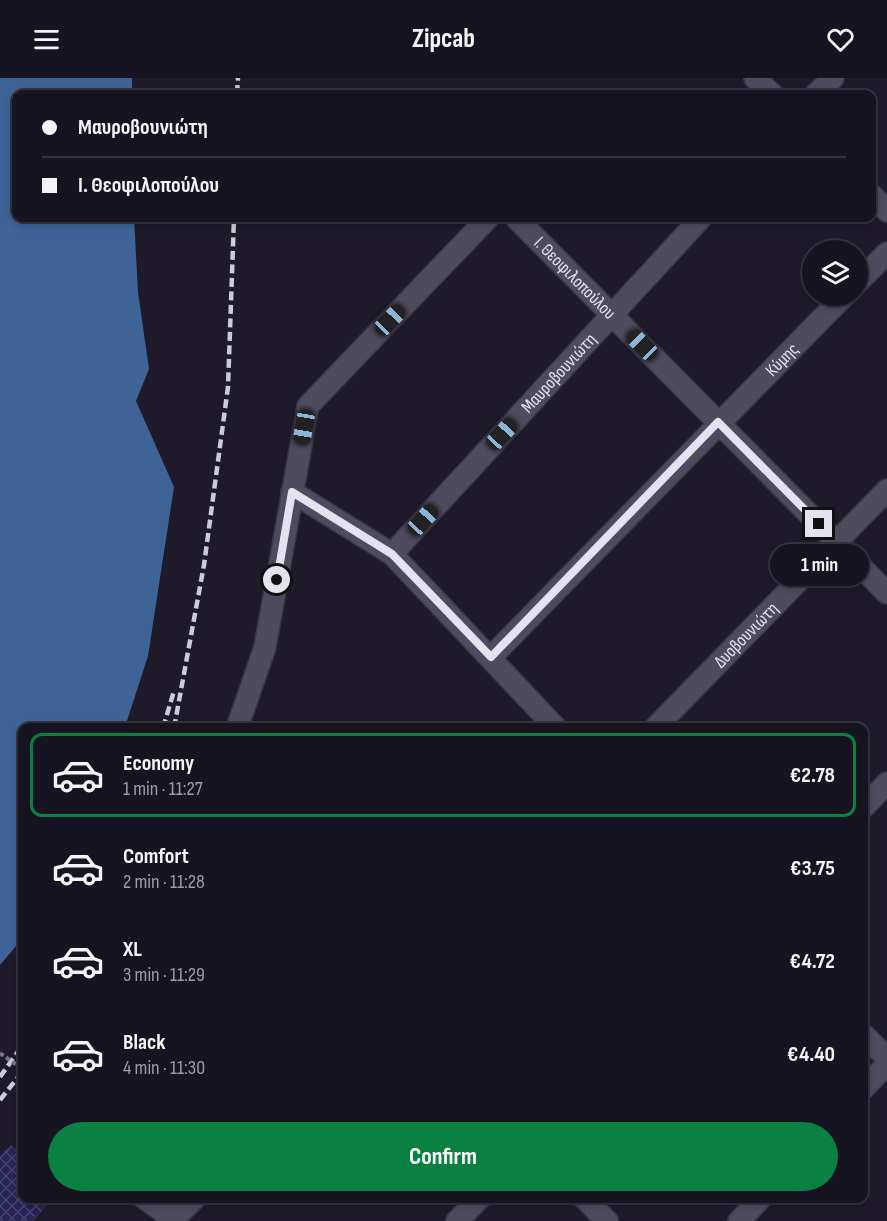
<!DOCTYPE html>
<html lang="en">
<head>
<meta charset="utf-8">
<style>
  body { margin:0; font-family:"Sofia Sans Condensed",sans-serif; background:#1f1d29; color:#f1f3f6; height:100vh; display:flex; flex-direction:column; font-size:22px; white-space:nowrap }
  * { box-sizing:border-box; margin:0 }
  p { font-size:20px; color:#9e9ea5 }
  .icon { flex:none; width:33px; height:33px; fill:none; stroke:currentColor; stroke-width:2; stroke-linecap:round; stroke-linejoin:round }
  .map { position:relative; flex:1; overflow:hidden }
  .panel { position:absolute; left:18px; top:645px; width:850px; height:480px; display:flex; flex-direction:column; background:#161420; border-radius:12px; box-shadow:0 3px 9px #0003,0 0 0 2px #35333e }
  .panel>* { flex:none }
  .banner { position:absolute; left:12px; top:12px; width:864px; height:132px; border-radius:12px; box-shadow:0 3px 9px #0003,0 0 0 2px #35333e; display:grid; align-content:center; height:132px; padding:0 30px; background:#161420 }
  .tools { position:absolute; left:802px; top:162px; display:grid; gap:12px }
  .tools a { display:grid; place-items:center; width:66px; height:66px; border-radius:50%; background:#161420; box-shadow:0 3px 9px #0003,0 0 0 2px #35333e; font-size:30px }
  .end { position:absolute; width:27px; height:27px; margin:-14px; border:8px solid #e4e2ed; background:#111; box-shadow:0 0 0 3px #111 }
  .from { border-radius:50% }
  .bubble { position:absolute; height:42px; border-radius:21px; background:#161420; box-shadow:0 3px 9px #0003,0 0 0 2px #35333e; font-size:20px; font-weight:700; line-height:42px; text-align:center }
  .car { position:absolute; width:18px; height:36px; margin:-18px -9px; border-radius:8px; box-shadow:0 0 4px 2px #0007; background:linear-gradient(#222 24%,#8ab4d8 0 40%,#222 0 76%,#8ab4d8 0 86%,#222 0) }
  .banner b { display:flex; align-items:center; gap:21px; height:57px; font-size:22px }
  .banner b+b { border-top:2px solid #35333e }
  .banner i { width:15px; height:15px; background:#f1f3f6 }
  ul { padding:10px 0 0; list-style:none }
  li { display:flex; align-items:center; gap:18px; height:84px; margin:0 12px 9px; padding:0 18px; border:3px solid transparent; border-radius:12px }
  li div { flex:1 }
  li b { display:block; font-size:22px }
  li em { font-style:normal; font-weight:700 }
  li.selected { border-color:#0b8043 }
  li>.icon { width:54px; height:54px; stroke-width:1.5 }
  .button { display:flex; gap:12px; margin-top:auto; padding:12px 30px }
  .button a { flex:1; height:69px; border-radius:36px; background:#0b8043; color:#fff; font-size:24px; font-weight:700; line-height:69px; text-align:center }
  header { display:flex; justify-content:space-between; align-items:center; height:78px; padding:0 30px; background:#161420; font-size:27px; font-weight:700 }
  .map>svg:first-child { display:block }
</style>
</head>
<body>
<header><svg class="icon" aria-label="menu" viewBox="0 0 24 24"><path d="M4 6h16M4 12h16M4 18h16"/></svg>Zipcab<svg class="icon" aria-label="heart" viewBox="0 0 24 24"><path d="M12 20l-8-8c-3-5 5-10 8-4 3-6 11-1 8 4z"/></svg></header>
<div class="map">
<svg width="887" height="1143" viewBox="0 0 887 1143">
  <defs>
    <pattern id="building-cross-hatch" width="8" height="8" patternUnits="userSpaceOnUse" patternTransform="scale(1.5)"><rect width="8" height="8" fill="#262358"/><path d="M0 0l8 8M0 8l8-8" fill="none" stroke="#454370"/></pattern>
  </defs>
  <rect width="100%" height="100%" fill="#1e1a2a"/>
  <path fill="#3e6396" d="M0 0H132V16H16V140H134L138 214 149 291 136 323 174 409 148 578 125 649 22 650V861L0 887Z"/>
  <path fill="url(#building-cross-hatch)" d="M11 1067 22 1078V1120H53L33 1143H0V1078Z"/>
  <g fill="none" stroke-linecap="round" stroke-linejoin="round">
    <g stroke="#383642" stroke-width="24">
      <g id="minor">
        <path d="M755 0 772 16"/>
        <path d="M816 16 833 0"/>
        <path d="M872 117 887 133"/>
        <path id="s1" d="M516 140 887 515"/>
        <path d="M858 204 887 175"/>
        <path d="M292 414 392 476 556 650"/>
        <path id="s2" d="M392 476 701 140"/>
        <path id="s3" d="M491 579 844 218"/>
        <path d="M237 650 265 569 308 328 488 140"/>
        <path id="s4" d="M655 650 887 412"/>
        <path d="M864 729 887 705"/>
        <path d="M864 957 887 980"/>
        <path d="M864 1010 887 986"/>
        <path d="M144 1120 176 1143"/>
        <path d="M584 1120 607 1143"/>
        <path d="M172 1143 195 1120"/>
        <path d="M457 1143 480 1120"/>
        <path d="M739 1143 761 1120"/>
      </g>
    </g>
    <use href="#minor" stroke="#4f4b5e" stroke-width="21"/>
    <path stroke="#cdcbd6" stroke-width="4.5" stroke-dasharray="9 4.5" stroke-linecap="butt" d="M237 16 238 0
      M163 650 174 613
      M174 650 204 487 228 309 234 140
      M0 999 22 968
      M0 1022 22 994"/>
    <path stroke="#787583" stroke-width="4" stroke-dasharray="4.5 3" stroke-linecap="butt" d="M0 975 22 991"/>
  </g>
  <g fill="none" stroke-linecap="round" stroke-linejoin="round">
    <path stroke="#e4e2ed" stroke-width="8" d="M277 502 292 414 392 476 491 579 718 344 819 446"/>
  </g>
  <g text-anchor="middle" stroke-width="6" stroke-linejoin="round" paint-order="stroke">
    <g font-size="18" fill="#e4e2ed" stroke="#151120">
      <text dy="6" stroke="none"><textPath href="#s1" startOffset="84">Ι. Θεοφιλοπούλου</textPath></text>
      <text dy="6" stroke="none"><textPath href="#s3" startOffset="416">Κύμης</textPath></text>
      <text dy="6" stroke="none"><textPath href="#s2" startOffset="246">Μαυροβουνιώτη</textPath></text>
      <text dy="6" stroke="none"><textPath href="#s4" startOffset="130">Δυοβουνιώτη</textPath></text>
    </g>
  </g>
</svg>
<div class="tools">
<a><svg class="icon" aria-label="layers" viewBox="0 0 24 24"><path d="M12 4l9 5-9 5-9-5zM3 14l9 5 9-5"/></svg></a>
</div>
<i class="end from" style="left:277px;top:502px"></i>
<i class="end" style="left:819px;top:446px"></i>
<div class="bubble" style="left:770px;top:466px;width:99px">1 min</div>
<i class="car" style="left:390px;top:242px;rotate:44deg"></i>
<i class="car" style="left:642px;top:267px;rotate:315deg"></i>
<i class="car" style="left:304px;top:349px;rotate:190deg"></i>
<i class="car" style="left:502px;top:356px;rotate:43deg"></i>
<i class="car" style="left:423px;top:442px;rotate:43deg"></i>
<div class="banner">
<b><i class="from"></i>Μαυροβουνιώτη</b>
<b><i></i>Ι. Θεοφιλοπούλου</b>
</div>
<section class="panel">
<ul>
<li class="selected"><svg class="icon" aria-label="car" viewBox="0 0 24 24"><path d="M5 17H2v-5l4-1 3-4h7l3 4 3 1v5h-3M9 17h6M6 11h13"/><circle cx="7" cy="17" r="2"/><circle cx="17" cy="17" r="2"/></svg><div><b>Economy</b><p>1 min · 11:27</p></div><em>€2.78</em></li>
<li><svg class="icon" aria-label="car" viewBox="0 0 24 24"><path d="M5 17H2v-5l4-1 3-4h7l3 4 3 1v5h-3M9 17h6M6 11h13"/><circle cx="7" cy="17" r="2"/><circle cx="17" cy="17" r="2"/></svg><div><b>Comfort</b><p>2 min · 11:28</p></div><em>€3.75</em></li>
<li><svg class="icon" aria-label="car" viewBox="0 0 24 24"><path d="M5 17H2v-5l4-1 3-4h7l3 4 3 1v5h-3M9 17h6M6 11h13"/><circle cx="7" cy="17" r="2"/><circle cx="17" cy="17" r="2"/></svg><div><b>XL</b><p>3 min · 11:29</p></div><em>€4.72</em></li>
<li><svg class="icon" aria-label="car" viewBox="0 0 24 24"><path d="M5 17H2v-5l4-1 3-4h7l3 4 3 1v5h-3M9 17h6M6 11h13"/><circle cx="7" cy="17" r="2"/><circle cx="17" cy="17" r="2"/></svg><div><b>Black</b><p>4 min · 11:30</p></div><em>€4.40</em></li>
</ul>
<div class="button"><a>Confirm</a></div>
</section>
</div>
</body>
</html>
